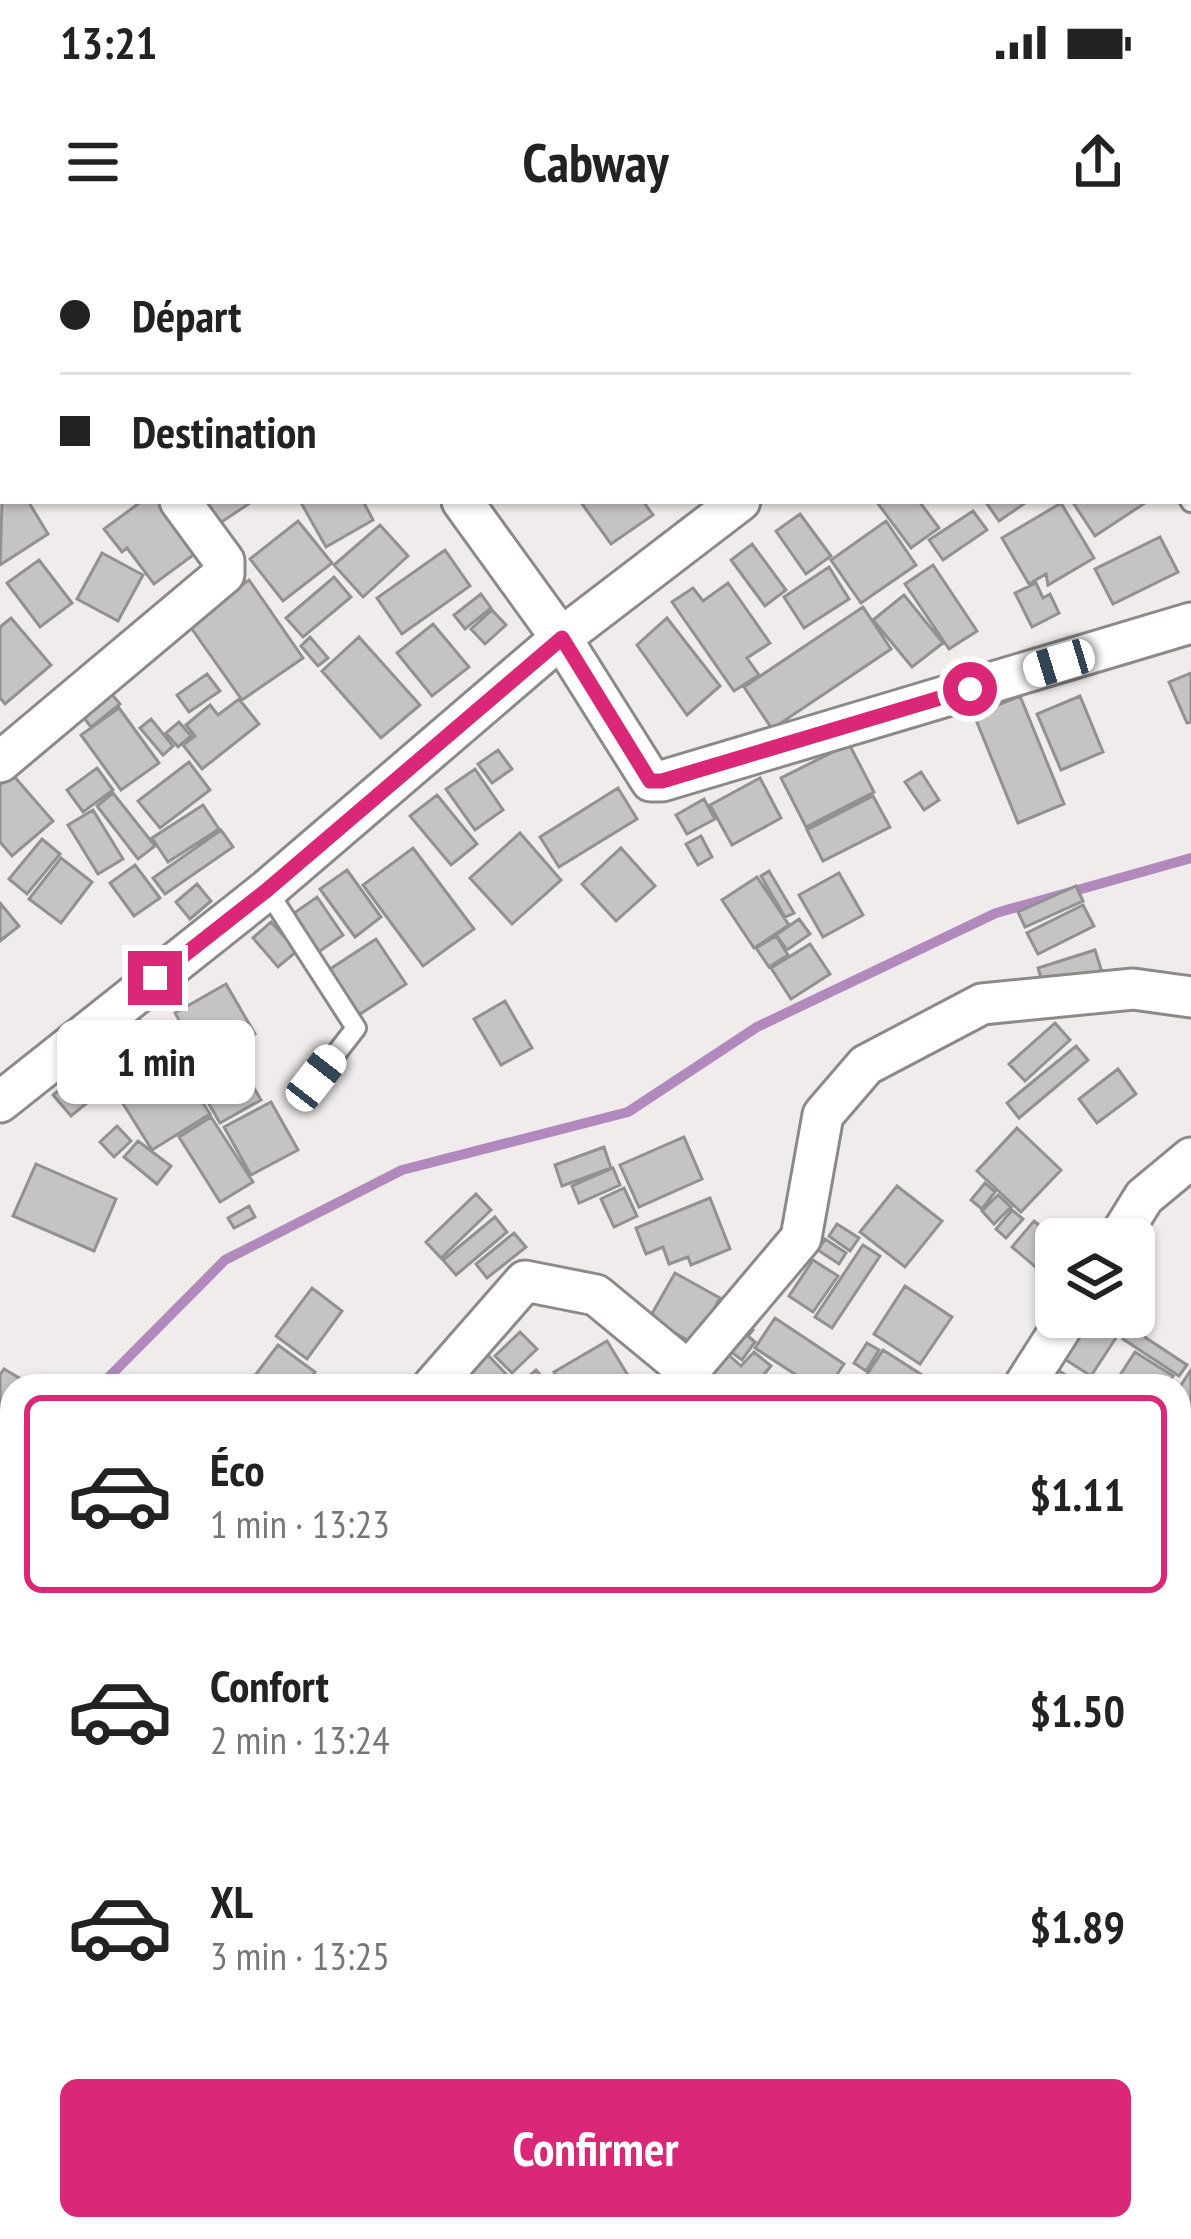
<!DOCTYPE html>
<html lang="fr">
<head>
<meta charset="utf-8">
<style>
  body { margin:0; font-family:"PT Sans Narrow",sans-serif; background:#f2f2f2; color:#222; height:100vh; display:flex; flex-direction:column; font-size:45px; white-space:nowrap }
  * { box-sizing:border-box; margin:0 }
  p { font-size:39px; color:#767676 }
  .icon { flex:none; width:66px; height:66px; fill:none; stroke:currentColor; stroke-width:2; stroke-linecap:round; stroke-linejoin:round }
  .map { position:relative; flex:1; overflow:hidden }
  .sheet { position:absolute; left:0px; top:1134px; width:1191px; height:867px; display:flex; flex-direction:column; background:#fff; border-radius:36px 36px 0 0; box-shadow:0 3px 9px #0004 }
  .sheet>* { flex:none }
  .guide { position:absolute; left:0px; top:0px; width:1191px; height:264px; box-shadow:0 3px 9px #0004; display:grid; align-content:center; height:264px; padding:0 60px; background:#fff }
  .tools { position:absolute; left:1035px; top:978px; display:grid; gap:24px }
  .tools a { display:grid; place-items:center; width:120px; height:120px; border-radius:18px; background:#fff; box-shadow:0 3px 9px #0004; font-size:60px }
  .end { position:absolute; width:54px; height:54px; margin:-27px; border:15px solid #db2777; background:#fff; box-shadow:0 0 0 6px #fff }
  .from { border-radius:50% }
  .bubble { position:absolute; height:84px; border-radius:18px; background:#fff; box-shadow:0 3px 9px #0004; font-size:39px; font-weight:700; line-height:84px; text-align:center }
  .car { position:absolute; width:36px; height:72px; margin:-36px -18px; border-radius:15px; box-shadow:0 0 9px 3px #0007; background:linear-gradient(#fff 24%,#345 0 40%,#fff 0 76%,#345 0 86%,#fff 0) }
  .guide b { display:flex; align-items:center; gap:42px; height:114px; font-size:45px }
  .guide b+b { border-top:3px solid #e0e0e0 }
  .guide i { width:30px; height:30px; background:#222 }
  ul { padding:21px 0 0; list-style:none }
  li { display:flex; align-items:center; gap:36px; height:198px; margin:0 24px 18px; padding:0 36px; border:6px solid transparent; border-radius:18px }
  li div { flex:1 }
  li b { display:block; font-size:45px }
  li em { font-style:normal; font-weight:700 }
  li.current { border-color:#db2777 }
  li>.icon { width:108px; height:108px; stroke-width:1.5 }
  .action { display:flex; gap:24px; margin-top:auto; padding:24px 60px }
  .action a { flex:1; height:138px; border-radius:18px; background:#db2777; color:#fff; font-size:48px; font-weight:700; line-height:138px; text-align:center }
  .status { display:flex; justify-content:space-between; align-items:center; height:84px; padding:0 60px; background:#fff; direction:ltr }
  .status svg { height:33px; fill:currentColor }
  header { display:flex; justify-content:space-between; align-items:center; height:156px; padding:0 60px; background:#fff; font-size:54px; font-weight:700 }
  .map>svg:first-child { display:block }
</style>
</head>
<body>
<div class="status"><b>13:21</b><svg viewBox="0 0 49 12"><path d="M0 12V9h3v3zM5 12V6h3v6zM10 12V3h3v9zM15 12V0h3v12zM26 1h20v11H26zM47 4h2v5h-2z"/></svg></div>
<header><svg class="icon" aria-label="menu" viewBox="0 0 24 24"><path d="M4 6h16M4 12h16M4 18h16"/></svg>Cabway<svg class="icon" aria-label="share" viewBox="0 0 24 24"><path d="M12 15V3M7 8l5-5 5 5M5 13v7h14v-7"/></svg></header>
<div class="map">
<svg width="1191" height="1999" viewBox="0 0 1191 1999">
  <rect width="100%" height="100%" fill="#f0ecec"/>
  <path fill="#f0d2af" d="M0 1324C25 1363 13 1445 0 1488Z
    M12 1493V1782L0 1788V1495Z"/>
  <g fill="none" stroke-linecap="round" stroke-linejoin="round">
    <path stroke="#b289bd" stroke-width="10" d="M100 1146 225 1020 402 930 628 872 757 787 996 673 1191 618
      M0 1405 12 1391"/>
  </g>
  <path fill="#c6c3c4" stroke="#939091" stroke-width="3" d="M84 0H163L167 3H88Z
    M3 231V261H28L48 294 0 325Z
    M142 261H162L200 310 154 344 127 308 122 312 104 289Z
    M200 261H253L217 285Z
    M300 261H363L373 280 326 307Z
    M580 261H643L653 275 611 304Z
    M876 261H919L939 288 911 308Z
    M985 261H1028L999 281Z
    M1072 261H1148L1095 296Z
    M1061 263 1094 318 1048 345 1046 334 1029 344 1002 298Z
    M973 271 987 290 943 320 929 300Z
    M800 274 831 316 806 334 776 291Z
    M298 281 332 323 283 361 250 319Z
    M886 281 916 325 861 363 831 320Z
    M380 285 408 316 363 357 334 325Z
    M1160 297 1178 332 1113 364 1095 329Z
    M752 304 786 350 765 366 731 320Z
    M445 310 470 346 402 394 377 358Z
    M102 313 143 335 118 381 77 359Z
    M39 320 72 363 40 387 7 343Z
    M933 325 977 391 949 409 905 344Z
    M829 327 849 359 804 388 784 357Z
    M334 337 351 357 303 397 286 378Z
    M249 340 303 418 242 460 187 382Z
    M728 343 770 403 747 418 759 435 734 451 672 362 693 348 703 361Z
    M1036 343 1043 358 1050 354 1059 373 1032 387 1015 353Z
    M481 354 491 368 465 389 454 375Z
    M904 355 943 403 912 427 873 380Z
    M863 367 891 409 772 489 744 447Z
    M492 370 506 385 485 404 471 389Z
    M11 378 51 425 5 464 0 458V387Z
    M667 378 720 446 687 475 637 405Z
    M433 384 469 427 432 456 397 413Z
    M310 397 328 418 318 426 301 406Z
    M359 397 420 465 381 498 322 431Z
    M1191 433V482L1187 483 1169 442Z
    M207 434 220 451 189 472 177 455Z
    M103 444 120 464 91 487 75 466Z
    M1020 456 1064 564 1018 583 974 475Z
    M1080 456 1103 512 1061 530 1037 474Z
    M239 459 259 484 202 529 183 505 195 496 186 485 210 465 218 475Z
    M119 468 159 523 121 550 81 495Z
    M151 479 173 506 163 515 140 488Z
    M179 482 191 496 178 507 166 493Z
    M849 504 874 552 806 587 781 538Z
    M498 510 512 529 492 543 478 524Z
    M189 522 210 550 160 588 138 561Z
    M97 528 113 550 83 572 67 550Z
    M475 529 503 570 475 590 446 549Z
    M921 532 939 560 924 570 905 542Z
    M12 534 53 581 12 616 0 602V545Z
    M760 538 781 578 732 605 710 565Z
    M618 548 637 579 559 627 540 597Z
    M113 553 155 606 138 619 97 566Z
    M437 555 477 604 451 625 410 576Z
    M873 556 890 587 823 621 807 590Z
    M704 559 715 579 687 594 676 575Z
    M203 565 219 589 168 622 152 598Z
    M93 570 123 619 98 634 68 585Z
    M221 590 233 607 165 654 153 638Z
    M520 593 561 640 512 684 470 638Z
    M701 596 712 617 698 625 686 604Z
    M42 599 60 614 27 654 9 639Z
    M413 608 474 689 423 726 363 645Z
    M621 608 655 646 616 681 582 644Z
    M61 618 92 642 61 683 29 659Z
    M135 625 160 658 134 676 110 643Z
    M347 630 381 677 355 697 320 649Z
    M769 631 794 673 785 677 761 636Z
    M839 633 863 675 823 697 799 655Z
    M757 637 789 685 754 708 722 660Z
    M197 644 211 661 190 679 176 662Z
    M1076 646 1083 661 1025 687 1018 672Z
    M317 657 343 695 317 713 290 676Z
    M0 663 19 686 0 701Z
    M1083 665 1094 686 1038 714 1027 693Z
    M799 679 810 694 787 710 776 695Z
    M271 682 297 711 278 727 253 698Z
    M776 696 788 715 769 727 756 708Z
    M376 699 406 744 357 776 327 731Z
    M810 704 830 734 791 759 771 728Z
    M1095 710 1102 732 1045 751 1038 728Z
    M226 744 255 794 204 824 175 773Z
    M505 761 532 808 501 825 474 779Z
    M141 781 153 802 97 834 86 812Z
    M1055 783 1070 800 1025 841 1009 824Z
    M1076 806 1088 820 1019 878 1007 863Z
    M154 807 165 824 113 857 103 840Z
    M236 817 261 860 220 883 195 840Z
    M179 826 210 874 152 910 122 862Z
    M1118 829 1136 854 1097 883 1079 859Z
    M70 841 88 862 71 876 53 855Z
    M271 862 298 910 251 935 224 887Z
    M211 877 253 942 220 962 179 897Z
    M117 886 131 901 114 917 100 902Z
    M1017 888 1061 930 1021 972 977 931Z
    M684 897 702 939 639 967 620 925Z
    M138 901 171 926 157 944 124 917Z
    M604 907 611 928 562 946 555 925Z
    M36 924 116 959 94 1011 13 976Z
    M613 928 620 945 579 963 572 946Z
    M985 943 995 952 982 969 971 960Z
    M897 946 942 981 905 1027 860 992Z
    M624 948 637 976 614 987 601 959Z
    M476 954 491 970 441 1018 426 1002Z
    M998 955 1011 967 994 984 982 971Z
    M710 958 730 1009 691 1025 688 1017 669 1024 663 1007 646 1014 636 988Z
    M249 966 255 977 234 988 228 978Z
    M1012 970 1023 979 1006 998 996 989Z
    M495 977 507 992 456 1035 443 1020Z
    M1034 981 1056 999V1022L1045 1035 1012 1007Z
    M837 984 859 998 850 1011 829 996Z
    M514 993 526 1007 487 1038 476 1024Z
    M825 999 846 1013 839 1024 818 1010Z
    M863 1005 880 1016 832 1088 815 1077Z
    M813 1020 838 1036 813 1072 789 1056Z
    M675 1033 720 1058 695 1104 649 1079Z
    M905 1046 952 1077 920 1124 874 1094Z
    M312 1048 342 1071 307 1119 276 1096Z
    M1091 1077H1121L1127 1081 1091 1136 1063 1118Z
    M775 1078 844 1124 829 1146H813L755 1108Z
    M745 1084 753 1090 748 1096 755 1102 742 1120 727 1109Z
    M1131 1088 1187 1125 1179 1136 1123 1099Z
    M520 1092 537 1109 512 1133 495 1116Z
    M607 1101 632 1142 625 1146H563L554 1132Z
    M867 1103 879 1110 866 1131 854 1123Z
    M278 1105 315 1132 304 1146H247Z
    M723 1110 741 1126 754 1112 771 1126 754 1146H699Z
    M883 1110 933 1142 930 1146H881L866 1136Z
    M485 1112 508 1136 497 1146H479L465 1132Z
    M1135 1112 1173 1136 1166 1146H1113Z
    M4 1129 33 1146H12V1223L0 1216V1135Z
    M536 1130 550 1146H517Z
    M1058 1130 1082 1146H1047Z
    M1191 1130V1182L1179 1174V1148Z
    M1185 1366 1191 1370V1455L1179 1448V1376Z
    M1191 1728V1781L1179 1775V1751Z
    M0 1772 12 1780V1860L7 1868 0 1863Z
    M1179 1782 1191 1788V1810L1179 1833Z
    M1191 1816V1874L1179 1868V1839Z
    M1187 1894 1191 1896V1975L1177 1997 1164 1989H1179V1906Z
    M0 1896 12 1902V1923L0 1917Z
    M0 1917 12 1924V1953L0 1945Z
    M12 1968V1989H50L43 1999H15L0 1989Z
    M180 1989H269L262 1999H194Z
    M279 1989H334L349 1999H272Z
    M350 1989H402L394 1999H363Z
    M567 1989H620L637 1999H561Z
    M712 1989H762L767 1992 762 1999H705Z"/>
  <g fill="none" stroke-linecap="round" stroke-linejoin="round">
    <g stroke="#8d8989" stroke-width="24">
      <path id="service" d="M1188 257 1191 262
        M267 650 356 788 317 838"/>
    </g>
    <g stroke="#8d8989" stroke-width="45">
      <path id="minor" d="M273 0 276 3
        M605 0 607 3
        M216 3 220 0
        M637 3 642 0
        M1072 3 1076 0
        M0 174 3 171
        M462 261 561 398 651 541H662L1191 383
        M0 522 224 334V321L180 261
        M0 862 267 650 561 398 740 261
        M1118 999 1144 957 1191 918
        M433 1146 525 1041 596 1055 687 1130
        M676 1146 801 998 823 875 866 825 982 764 1133 749 1191 757
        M1024 1146 1068 1077
        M0 1635 12 1621
        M1179 1638 1191 1619
        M97 1999 104 1989
        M476 1999 483 1989
        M949 1999 955 1989"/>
    </g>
    <path stroke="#9b9797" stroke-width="6" stroke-dasharray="6 6" stroke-linecap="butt" d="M0 1996 4 1999"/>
    <use href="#service" stroke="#fff" stroke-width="18"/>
    <use href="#minor" stroke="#fff" stroke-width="39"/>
  </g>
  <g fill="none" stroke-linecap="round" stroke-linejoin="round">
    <path stroke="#db2777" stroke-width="15" d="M155 738 267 650 562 398 650 541H662L970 449"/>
  </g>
</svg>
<div class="tools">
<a><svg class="icon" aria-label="layers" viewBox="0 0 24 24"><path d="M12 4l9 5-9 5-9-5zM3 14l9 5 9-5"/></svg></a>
</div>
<i class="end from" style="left:970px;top:449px"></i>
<i class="end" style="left:155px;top:738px"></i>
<div class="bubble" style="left:57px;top:780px;width:198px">1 min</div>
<i class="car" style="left:1059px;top:423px;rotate:253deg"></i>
<i class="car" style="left:316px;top:838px;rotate:38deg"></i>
<div class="guide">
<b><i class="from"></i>Départ</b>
<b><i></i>Destination</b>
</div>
<section class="sheet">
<ul>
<li class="current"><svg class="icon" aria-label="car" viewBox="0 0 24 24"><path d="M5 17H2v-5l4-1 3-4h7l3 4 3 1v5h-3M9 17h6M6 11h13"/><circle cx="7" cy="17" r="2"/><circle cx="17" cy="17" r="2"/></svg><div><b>Éco</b><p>1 min · 13:23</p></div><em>$1.11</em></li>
<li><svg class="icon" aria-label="car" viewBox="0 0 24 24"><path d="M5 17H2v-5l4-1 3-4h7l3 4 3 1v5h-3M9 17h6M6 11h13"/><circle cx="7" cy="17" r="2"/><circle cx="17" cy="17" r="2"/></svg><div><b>Confort</b><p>2 min · 13:24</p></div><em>$1.50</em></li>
<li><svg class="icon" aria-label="car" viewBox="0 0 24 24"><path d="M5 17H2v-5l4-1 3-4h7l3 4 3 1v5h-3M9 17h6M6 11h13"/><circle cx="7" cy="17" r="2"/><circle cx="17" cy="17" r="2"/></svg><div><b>XL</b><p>3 min · 13:25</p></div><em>$1.89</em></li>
</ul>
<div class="action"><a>Confirmer</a></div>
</section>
</div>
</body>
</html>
